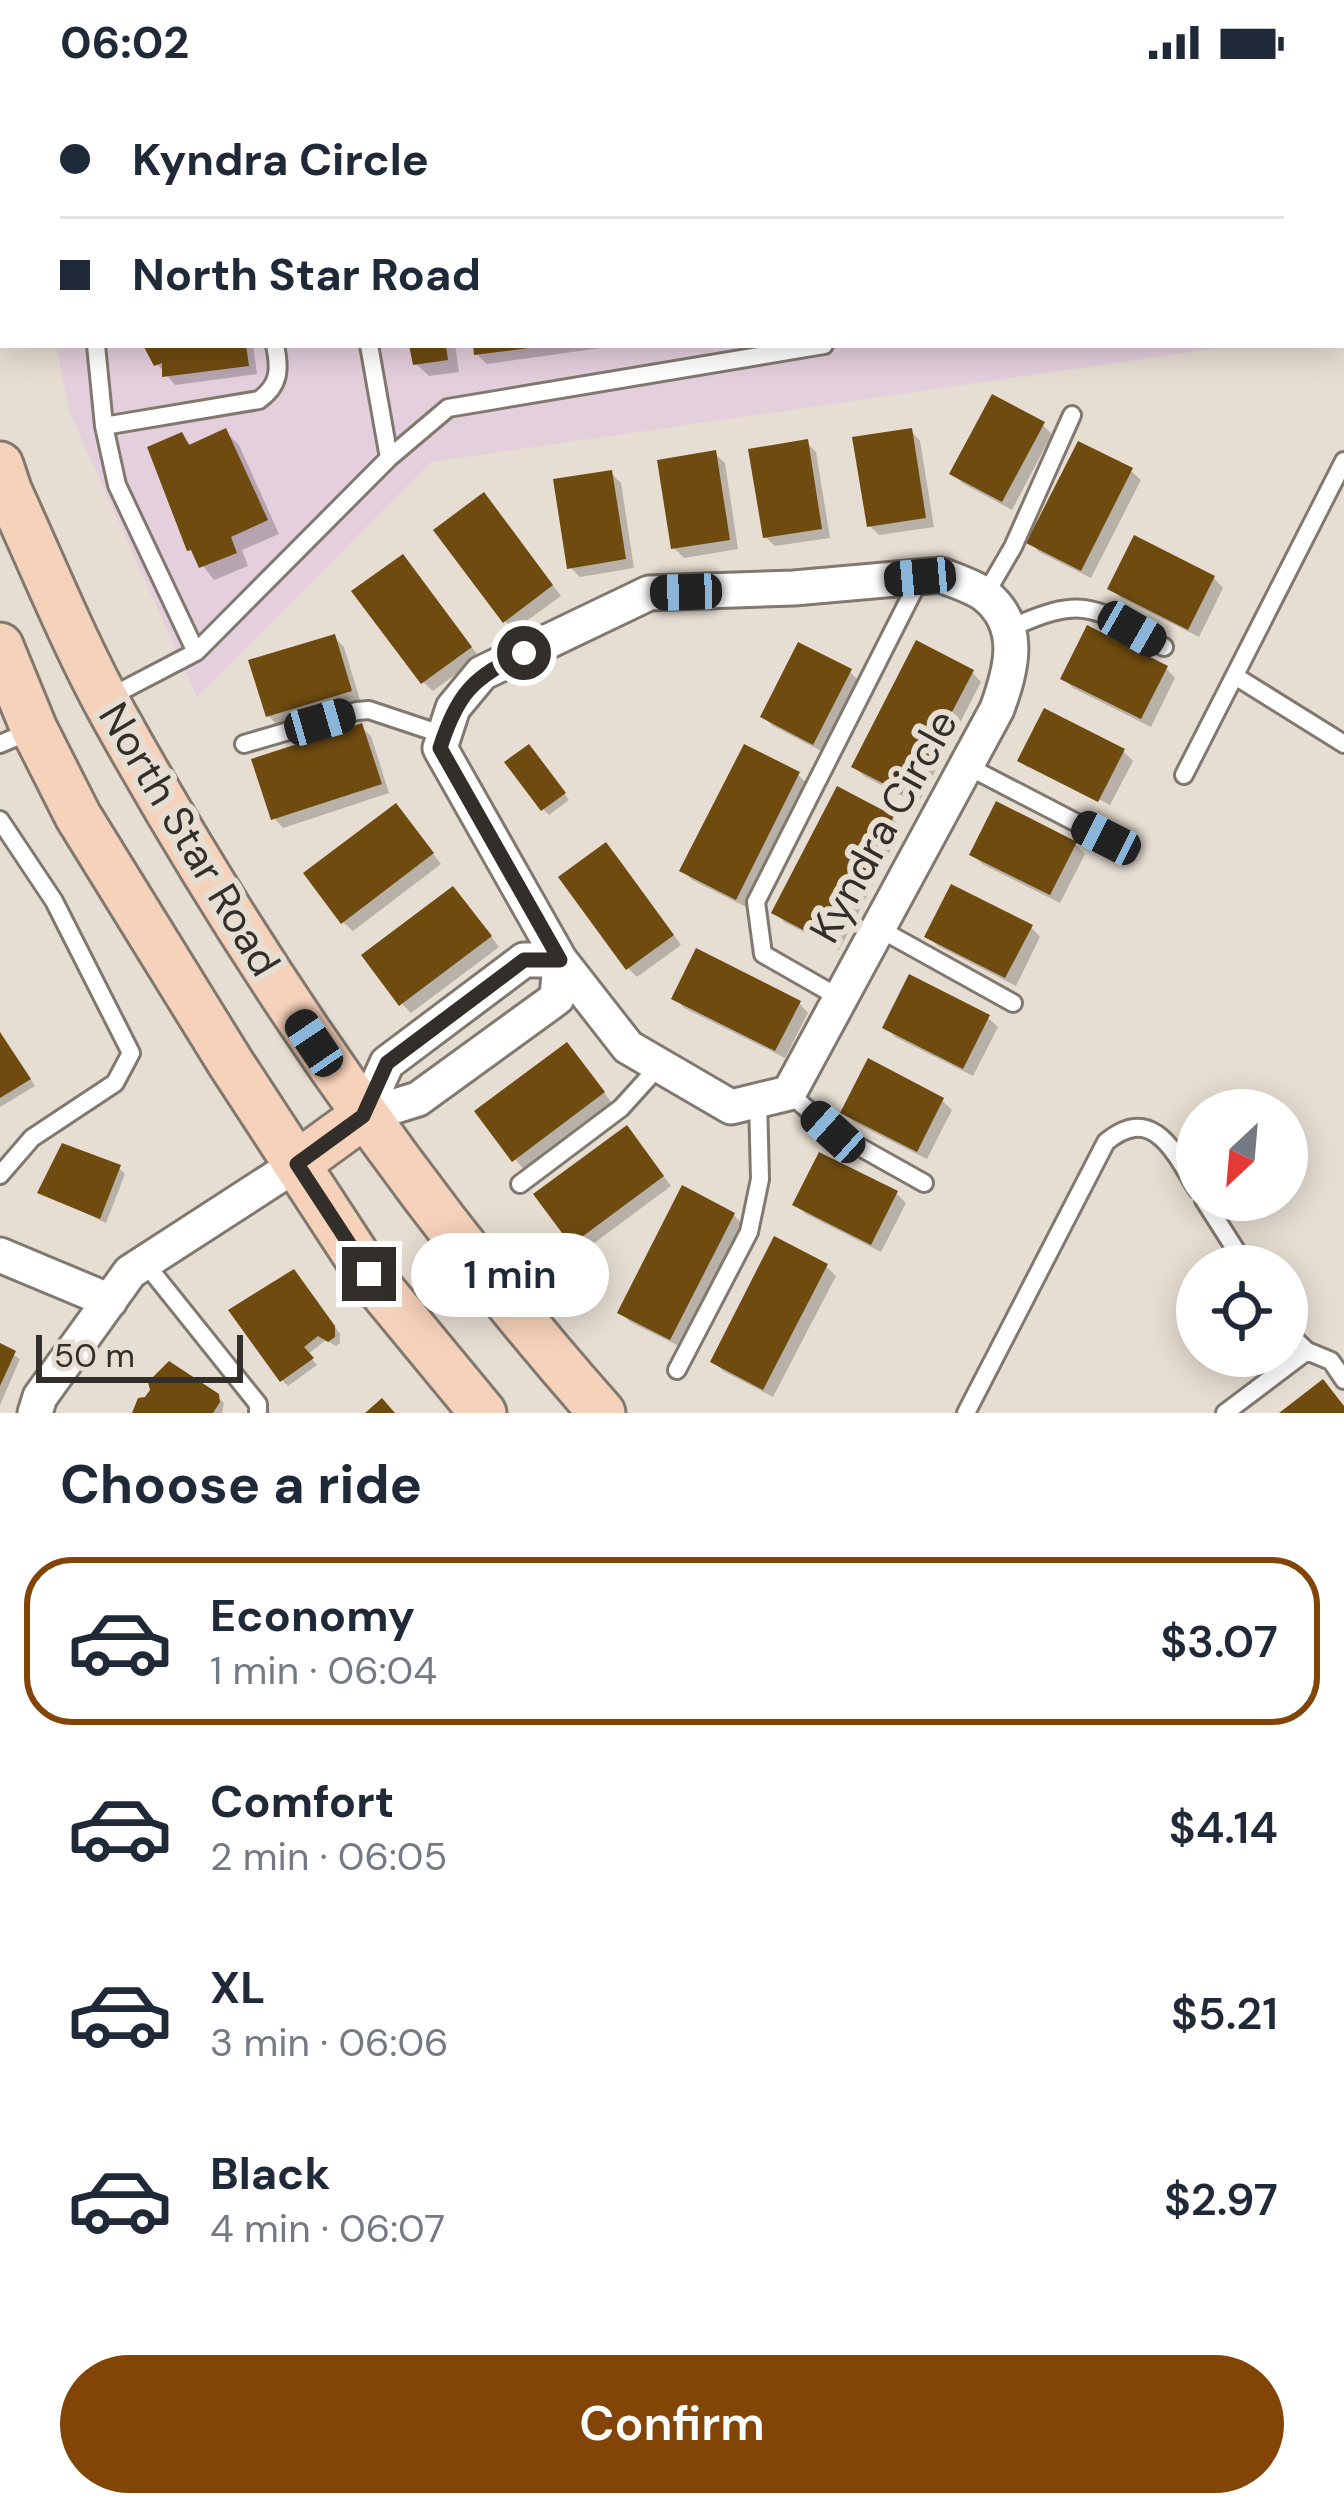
<!DOCTYPE html>
<html lang="en">
<head>
<meta charset="utf-8">
<style>
  body { margin:0; font-family:"DM Sans",sans-serif; background:#f6f6f7; color:#1f2937; height:100vh; display:flex; flex-direction:column; font-size:45px; white-space:nowrap }
  * { box-sizing:border-box; margin:0 }
  p { font-size:39px; color:#747a83 }
  .icon { flex:none; width:66px; height:66px; fill:none; stroke:currentColor; stroke-width:2; stroke-linecap:round; stroke-linejoin:round }
  .map { position:relative; height:1329px; overflow:hidden }
  .sheet { display:flex; flex-direction:column; background:#fff; flex:1 }
  .sheet>* { flex:none }
  .banner { position:absolute; left:0px; top:0px; width:1344px; height:264px; box-shadow:0 6px 30px #0003; display:grid; align-content:center; height:264px; padding:0 60px; background:#fff }
  .needle { width:78px; rotate:206deg }
  .tools { position:absolute; left:1176px; top:1005px; display:grid; gap:24px }
  .tools a { display:grid; place-items:center; width:132px; height:132px; border-radius:50%; background:#fff; box-shadow:0 6px 30px #0003; font-size:60px }
  .scale { position:absolute; left:36px; bottom:30px; width:207px; box-sizing:border-box; padding-left:12px; border:6px solid #322f2a; border-top:0; font-size:33px; line-height:42px; white-space:nowrap; color:#322f2a; -webkit-text-stroke:9px #e7ded3; paint-order:stroke }
  .end { position:absolute; width:54px; height:54px; margin:-27px; border:15px solid #322f2a; background:#fff; box-shadow:0 0 0 6px #fff }
  .from { border-radius:50% }
  .bubble { position:absolute; height:84px; border-radius:42px; background:#fff; box-shadow:0 6px 30px #0003; font-size:39px; font-weight:600; line-height:84px; text-align:center }
  .car { position:absolute; width:36px; height:72px; margin:-36px -18px; border-radius:15px; box-shadow:0 0 9px 3px #0007; background:linear-gradient(#222 24%,#8ab4d8 0 40%,#222 0 76%,#8ab4d8 0 86%,#222 0) }
  .banner b { display:flex; align-items:center; gap:42px; height:114px; font-size:45px }
  .banner b+b { border-top:3px solid #e0e1e3 }
  .banner i { width:30px; height:30px; background:#1f2937 }
  ul { padding:0; list-style:none }
  li { display:flex; align-items:center; gap:36px; height:168px; margin:0 24px 18px; padding:0 36px; border:6px solid transparent; border-radius:48px }
  li div { flex:1 }
  li b { display:block; font-size:45px }
  li em { font-style:normal; font-weight:600 }
  li.current { border-color:#834506 }
  li>.icon { width:108px; height:108px; stroke-width:1.5 }
  h2 { padding:0 60px; font-size:54px; line-height:144px }
  .button { display:flex; gap:24px; margin-top:auto; padding:24px 60px }
  .button a { flex:1; height:138px; border-radius:72px; background:#834506; color:#fff; font-size:48px; font-weight:600; line-height:138px; text-align:center }
  .status { display:flex; justify-content:space-between; align-items:center; height:84px; padding:0 60px; background:#fff; direction:ltr }
  .status svg { height:33px; fill:currentColor }
  .map>svg:first-child { display:block }
</style>
</head>
<body>
<div class="status"><b>06:02</b><svg viewBox="0 0 49 12"><path d="M0 12V9h3v3zM5 12V6h3v6zM10 12V3h3v9zM15 12V0h3v12zM26 1h20v11H26zM47 4h2v5h-2z"/></svg></div>
<div class="map">
<svg width="1344" height="1329" viewBox="0 0 1344 1329">
  <rect width="100%" height="100%" fill="#e7ded3"/>
  <path fill="#e4cfdd" d="M1107 0H1344V246H1341V3H1087Z
    M56 261H1240L431 378 197 613 69 327Z"/>
  <path fill="#0003" d="M1344 113V158L1341 155Z
    M147 261H253L257 290 175 301 152 274Z
    M412 261H455L459 288 429 292 415 279Z
    M476 261H622L487 280 477 270Z
    M1043 341 1052 350 1012 426 962 399 952 389Z
    M911 347 920 357 934 443 879 451 869 441Z
    M226 348 239 361 279 450 242 466 248 482 214 496 190 465 181 351 193 363Z
    M807 359 816 368 830 454 775 462 765 453Z
    M715 370 725 379 738 465 684 474 674 464Z
    M1131 387 1141 396 1091 494 1039 468 1030 458Z
    M611 389 621 399 634 484 580 493 570 483Z
    M493 422 561 512 514 546 505 537Z
    M412 483 479 573 433 607 423 598Z
    M1214 494 1223 504 1199 553 1121 514 1111 504Z
    M334 553 344 563 360 616 278 642 269 632Z
    M1166 584 1175 594 1151 643 1073 604 1063 594Z
    M850 588 859 597 823 668 773 642 764 633Z
    M972 588 981 598 918 720 864 692 854 682Z
    M361 643 371 652 389 709 283 744 274 734Z
    M1123 667 1133 677 1110 721 1028 679V684L1021 677Z
    M534 669 569 716 549 731 543 725Z
    M798 691 808 700 746 823 692 796 683 786Z
    M405 733 441 780 353 847 343 838Z
    M892 734 902 744 839 866 784 838 775 828Z
    M1075 760 1085 770 1060 819 982 780 973 770Z
    M616 771 681 861 637 893 628 884Z
    M463 815 499 863 411 929 402 920Z
    M1031 843 1040 853 1016 902 938 862 928 853Z
    M675 914 799 919 808 929 785 974 684 924Z
    M988 934 998 943 973 992 895 953 886 943Z
    M0 949 35 1002 0 1023Z
    M576 971 612 1019 524 1086 478 1028Z
    M942 1016 952 1026 927 1075 853 1038 844 1028Z
    M636 1055 671 1102 582 1168 573 1159Z
    M119 1084 125 1090 106 1139 41 1108Z
    M896 1109 906 1119 881 1168 806 1130 796 1121Z
    M734 1131 743 1141 681 1263 630 1238 621 1228Z
    M826 1182 836 1192 773 1313 723 1287 713 1277Z
    M300 1194 340 1250V1259L336 1262 326 1256 308 1270 317 1281 288 1302 282 1296Z
    M0 1262 20 1275 0 1321Z
    M217 1313 224 1319 222 1329H138Z"/>
  <path fill="#6f4b10" d="M143 261H246L249 282 162 293V279L154 282Z
    M409 261H446L448 276 413 281Z
    M473 261H529V264L474 271Z
    M992 310 1045 338 1002 418 949 390Z
    M226 344 268 436 231 453 237 469 199 484 191 466 187 467 147 363 182 348 189 361Z
    M912 344 926 434 867 443 852 353Z
    M808 355 822 445 763 454 748 365Z
    M1078 357 1133 384 1081 487 1026 459Z
    M716 366 730 456 671 465 657 376Z
    M612 386 626 475 567 485 553 395Z
    M484 408 553 501 503 539 433 446Z
    M1134 451 1215 492 1188 546 1107 505Z
    M403 470 472 563 421 600 351 507Z
    M1087 541 1168 582 1141 635 1060 595Z
    M335 550 352 607 266 633 248 576Z
    M916 556 974 586 908 712 851 683Z
    M798 558 852 585 813 661 760 633Z
    M1044 624 1125 665 1098 718 1017 677Z
    M362 639 382 700 271 736 251 675Z
    M529 660 566 709 541 727 504 678Z
    M744 660 800 688 736 816 679 787Z
    M837 702 894 732 828 859 771 829Z
    M996 717 1077 758 1050 811 969 771Z
    M396 719 434 769 341 840 303 789Z
    M606 758 674 851 626 886 558 793Z
    M951 800 1033 841 1005 894 924 853Z
    M453 802 492 852 399 922 361 871Z
    M696 864 801 917 775 967 671 915Z
    M909 890 990 931 963 985 882 944Z
    M0 948 31 995 0 1014Z
    M567 958 605 1008 512 1078 474 1027Z
    M868 974 944 1014 917 1068 840 1029Z
    M627 1041 664 1092 571 1161 533 1110Z
    M62 1059 121 1081 100 1135 37 1109Z
    M819 1068 898 1107 871 1161 792 1121Z
    M682 1101 735 1129 670 1256 617 1229Z
    M774 1152 828 1180 763 1306 710 1278Z
    M294 1185 335 1242V1253L328 1258 318 1252 304 1263 314 1274 280 1298 228 1226Z
    M0 1259 16 1267 0 1302Z
    M169 1277 219 1310 220 1318 213 1329H132L138 1314 145 1313 150 1306 148 1298Z
    M1323 1295 1344 1322V1329H1279Z
    M382 1314 395 1329H365Z"/>
  <g fill="none" stroke-linecap="round" stroke-linejoin="round">
    <g stroke="#81796f" stroke-width="22">
      <path id="lane" d="M682 0V3
        M1189 0V3
        M1282 3 1289 0
        M1341 183H1344
        M96 261 104 342 117 401 196 568
        M369 261 389 374
        M104 342 259 316C280 301 280 285 275 261
        M985 511 1013 463 1072 331
        M1011 544C1086 509 1097 525 1164 563
        M1235 592 1344 660
        M106 615 196 568 389 374 448 324 824 261
        M0 660 33 646
        M244 660 357 627 369 626 444 651
        M967 682 1106 754
        M1184 691 1344 377
        M0 736 54 817 131 969 115 999 32 1054 0 1091
        M878 844 1013 919
        M840 914 763 870 756 818 920 494
        M789 1009 833 1048 924 1099
        M520 1100 621 1024 660 981
        M1204 1116 1246 1182
        M145 1179 258 1320V1329
        M1287 1248 1307 1267 1331 1277 1344 1296
        M677 1286 749 1148 760 1095 758 1016
        M966 1329 1106 1058C1153 1019 1175 1069 1197 1105
        M1225 1329 1307 1267"/>
    </g>
    <g stroke="#81796f" stroke-width="39">
      <path id="street" d="M941 491C955 497 973 502 985 511 1024 542 1011 586 997 625L789 1009 731 1023 628 963 560 876 440 664 453 624 482 589 649 509 794 504Z
        M524 876H560L557 914 418 1015 363 1032 387 979Z
        M0 1171 110 1217
        M35 1329 40 1313 130 1188 297 1080"/>
    </g>
    <g stroke="#81796f" stroke-width="51">
      <path id="secondary" d="M81 3 103 0
        M559 3 577 0
        M0 15 3 14
        M0 93H3
        M0 381 9 408C43 482 74 559 113 630 252 880 413 1115 602 1329
        M0 562 34 645 78 732 230 978 369 1191 483 1329
        M297 1080 363 1032"/>
    </g>
    <use href="#lane" stroke="#fff" stroke-width="16"/>
    <use href="#street" stroke="#fff" stroke-width="33"/>
    <use href="#secondary" stroke="#f7d2bb" stroke-width="45"/>
  </g>
  <g fill="none" stroke-linecap="round" stroke-linejoin="round">
    <path stroke="#322f2a" stroke-width="15" d="M369 1190 297 1080 363 1032 387 979 524 876H560L440 664C457 610 473 593 524 569"/>
  </g>
  <g text-anchor="middle" stroke-width="12" stroke-linejoin="round" paint-order="stroke">
    <g font-size="42" fill="#322f2a" stroke="#e7ded3">
      <text transform="translate(883 742) rotate(-61)" y="15">Kyndra Circle</text>
      <text transform="translate(190 755) rotate(59)" y="15">North Star Road</text>
    </g>
  </g>
</svg>
<div class="tools">
<a><svg class="needle" viewBox="-14 -14 28 28"><path d="M0-13l5 13h-10z" fill="#e53935"/><path d="M0 13l5-13h-10z" fill="#747a83"/></svg></a>
<a><svg class="icon" aria-label="locate" viewBox="0 0 24 24"><circle cx="12" cy="12" r="6"/><path d="M12 2v4M12 18v4M2 12h4M18 12h4"/></svg></a>
</div>
<div class="scale">50 m</div>
<i class="end from" style="left:524px;top:569px"></i>
<i class="end" style="left:369px;top:1190px"></i>
<div class="bubble" style="left:411px;top:1149px;width:198px">1 min</div>
<i class="car" style="left:920px;top:493px;rotate:265deg"></i>
<i class="car" style="left:686px;top:508px;rotate:268deg"></i>
<i class="car" style="left:1132px;top:545px;rotate:120deg"></i>
<i class="car" style="left:320px;top:638px;rotate:74deg"></i>
<i class="car" style="left:1106px;top:754px;rotate:297deg"></i>
<i class="car" style="left:314px;top:959px;rotate:326deg"></i>
<i class="car" style="left:833px;top:1048px;rotate:312deg"></i>
<div class="banner">
<b><i class="from"></i>Kyndra Circle</b>
<b><i></i>North Star Road</b>
</div>
</div>
<section class="sheet">
<h2>Choose a ride</h2>
<ul>
<li class="current"><svg class="icon" aria-label="car" viewBox="0 0 24 24"><path d="M5 17H2v-5l4-1 3-4h7l3 4 3 1v5h-3M9 17h6M6 11h13"/><circle cx="7" cy="17" r="2"/><circle cx="17" cy="17" r="2"/></svg><div><b>Economy</b><p>1 min · 06:04</p></div><em>$3.07</em></li>
<li><svg class="icon" aria-label="car" viewBox="0 0 24 24"><path d="M5 17H2v-5l4-1 3-4h7l3 4 3 1v5h-3M9 17h6M6 11h13"/><circle cx="7" cy="17" r="2"/><circle cx="17" cy="17" r="2"/></svg><div><b>Comfort</b><p>2 min · 06:05</p></div><em>$4.14</em></li>
<li><svg class="icon" aria-label="car" viewBox="0 0 24 24"><path d="M5 17H2v-5l4-1 3-4h7l3 4 3 1v5h-3M9 17h6M6 11h13"/><circle cx="7" cy="17" r="2"/><circle cx="17" cy="17" r="2"/></svg><div><b>XL</b><p>3 min · 06:06</p></div><em>$5.21</em></li>
<li><svg class="icon" aria-label="car" viewBox="0 0 24 24"><path d="M5 17H2v-5l4-1 3-4h7l3 4 3 1v5h-3M9 17h6M6 11h13"/><circle cx="7" cy="17" r="2"/><circle cx="17" cy="17" r="2"/></svg><div><b>Black</b><p>4 min · 06:07</p></div><em>$2.97</em></li>
</ul>
<div class="button"><a>Confirm</a></div>
</section>
</body>
</html>
